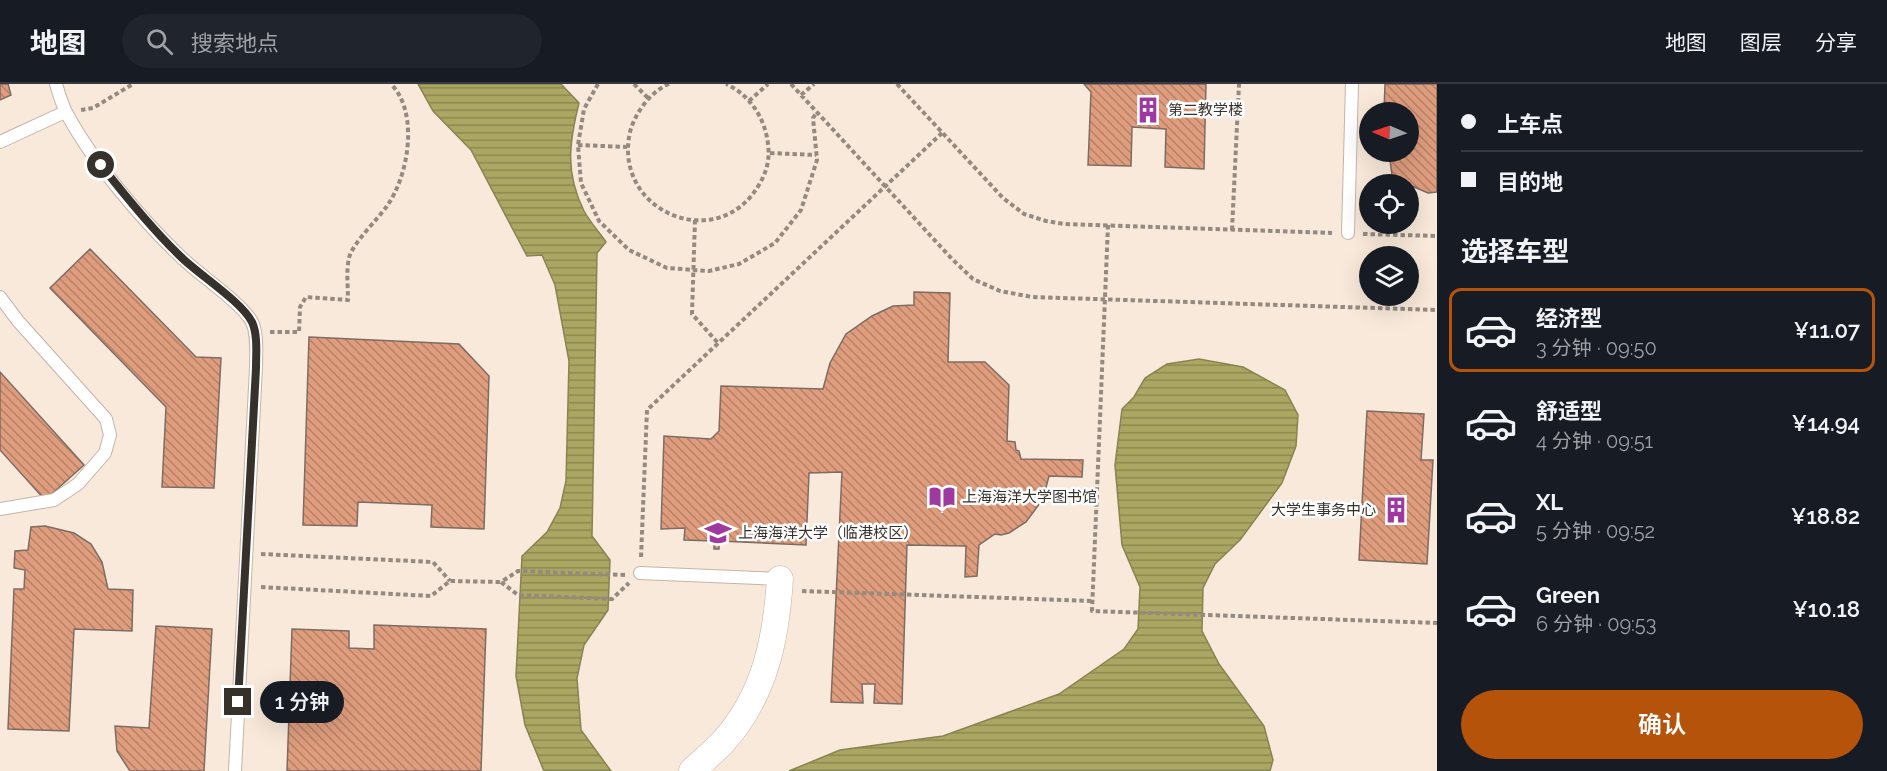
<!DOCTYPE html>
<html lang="zh">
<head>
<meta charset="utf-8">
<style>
  body { margin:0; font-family:Raleway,"Noto Sans SC",sans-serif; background:#20242c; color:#f1f3f6; height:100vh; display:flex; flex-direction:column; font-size:22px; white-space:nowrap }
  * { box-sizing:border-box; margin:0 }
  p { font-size:20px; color:#9ea1a6 }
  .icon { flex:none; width:33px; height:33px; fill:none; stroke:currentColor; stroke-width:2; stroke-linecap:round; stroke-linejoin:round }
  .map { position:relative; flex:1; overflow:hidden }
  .side { display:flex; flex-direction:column; background:#171b24; width:450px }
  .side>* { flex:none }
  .top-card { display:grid; align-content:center; height:132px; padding:0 24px; background:#171b24 }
  .needle { width:39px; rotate:272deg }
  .tools { position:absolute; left:1359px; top:18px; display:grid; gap:12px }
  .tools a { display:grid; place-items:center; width:60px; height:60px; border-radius:50%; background:#171b24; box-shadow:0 6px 24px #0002; font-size:30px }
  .end { position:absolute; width:27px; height:27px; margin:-14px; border:8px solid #37312c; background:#fff; box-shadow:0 0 0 3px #fff }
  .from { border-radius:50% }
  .bubble { position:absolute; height:42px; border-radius:21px; background:#171b24; box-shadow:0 6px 24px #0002; font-size:20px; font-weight:600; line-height:42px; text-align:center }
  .top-card b { display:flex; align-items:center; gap:21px; height:57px; font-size:22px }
  .top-card b+b { border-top:2px solid #363941 }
  .top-card i { width:15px; height:15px; background:#f1f3f6 }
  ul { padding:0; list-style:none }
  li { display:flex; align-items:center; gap:18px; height:84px; margin:0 12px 9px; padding:0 12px; border:3px solid transparent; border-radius:12px }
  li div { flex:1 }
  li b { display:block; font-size:22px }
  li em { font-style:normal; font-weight:600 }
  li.active { border-color:#b45309 }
  li>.icon { width:54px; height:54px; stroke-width:1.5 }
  h2 { padding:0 24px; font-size:27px; line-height:72px }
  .primary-button { display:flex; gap:12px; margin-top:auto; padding:12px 24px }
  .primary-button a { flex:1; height:69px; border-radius:36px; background:#b45309; color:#fff; font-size:24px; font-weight:600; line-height:69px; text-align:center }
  header { display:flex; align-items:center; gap:36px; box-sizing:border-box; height:84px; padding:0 30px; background:#171b24; border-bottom:2px solid #363941 }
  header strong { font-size:28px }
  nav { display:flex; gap:33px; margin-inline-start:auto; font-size:21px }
  .search { width:420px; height:54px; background:#20242c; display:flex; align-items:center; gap:15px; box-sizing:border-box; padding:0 21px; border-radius:33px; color:#9ea1a6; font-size:22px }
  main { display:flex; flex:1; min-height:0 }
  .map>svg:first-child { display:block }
</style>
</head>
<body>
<header>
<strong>地图</strong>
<div class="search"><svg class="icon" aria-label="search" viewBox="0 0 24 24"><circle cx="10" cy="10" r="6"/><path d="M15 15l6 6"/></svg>搜索地点</div>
<nav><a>地图</a><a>图层</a><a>分享</a></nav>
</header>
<main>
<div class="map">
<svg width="1437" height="687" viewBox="0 0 1437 687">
  <defs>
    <pattern id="water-rules" width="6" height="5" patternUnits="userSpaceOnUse" patternTransform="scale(1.5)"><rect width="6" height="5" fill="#aba762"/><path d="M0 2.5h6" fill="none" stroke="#8c8951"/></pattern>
    <pattern id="building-back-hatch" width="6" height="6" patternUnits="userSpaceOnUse" patternTransform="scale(1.5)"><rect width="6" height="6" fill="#df9d7d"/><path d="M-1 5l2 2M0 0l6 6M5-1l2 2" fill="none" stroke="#b68167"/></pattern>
  </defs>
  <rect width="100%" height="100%" fill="#f8e9da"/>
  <path fill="url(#water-rules)" stroke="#888452" stroke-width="1.5" d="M418 0H561L579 19C569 59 565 89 584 127 590 138 599 148 606 158L597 169 592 452 610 476 608 526 584 561 577 594 581 646 611 687H544L525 641 516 592 522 472 547 448 560 424 566 397 569 277 555 201 542 171 527 172 471 66 433 27Z
    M1199 275 1243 283 1285 306 1298 331 1296 362 1282 399 1240 456 1215 480 1203 504 1202 547 1219 580 1264 642 1273 676 1270 687H789L840 666 943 652 1059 610 1124 565 1138 545 1140 503 1122 461 1115 381 1122 325 1134 313 1145 294 1167 280Z"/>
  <path fill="url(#building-back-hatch)" stroke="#7d6c64" stroke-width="1.5" d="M0 0H8L11 11 0 16Z
    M1084 0H1206L1204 85 1165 83 1166 45 1132 43 1131 82 1088 81 1091 8Z
    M1385 0H1437V108L1428 109 1412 102 1408 106V100H1397L1392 91 1389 68H1408V28H1384Z
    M90 165 196 273 221 274 214 404 162 403 166 323 50 204Z
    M914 208 950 209 948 278H985L1009 301 1007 357 1015 358 1016 366 1019 367 1021 375 1083 376 1082 393 1049 392 1043 415 1026 438 1009 449 1001 451 995 450 979 461 977 492 965 493 966 462 907 461 902 620 874 619 875 600H862L863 619 831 618 842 388 809 389 806 461 719 457V465H714V457L684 456 685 444 661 445 664 352 711 355 719 347 721 302 823 305 830 279 846 250 872 232 893 222 914 221Z
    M309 253 459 260 489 292 484 445 431 443 432 421 358 418 357 442 303 441Z
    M0 288 84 381 45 416 0 366Z
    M1367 327 1424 330 1421 376H1433L1427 480 1359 476Z
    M45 442 74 449 91 460 102 478 108 505 133 506 132 547 74 545 69 647 8 645 14 505H24L25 486 14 484 15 467 28 466 31 443Z
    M374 541 486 545 481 687H287L292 545 349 547V564L374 565Z
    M156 542 212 545 204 687H130L117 667 115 642 149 644Z"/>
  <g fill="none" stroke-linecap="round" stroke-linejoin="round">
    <g stroke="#c4b5a8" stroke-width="14">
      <path id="service" d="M56 0C59 10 62 21 67 30 93 78 141 135 181 173 198 190 242 219 252 238 258 251 256 270 256 284L235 687
        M0 58 65 28
        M1348 149 1352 0
        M0 213 18 237 106 335 110 351 105 369 78 400 54 416 0 425
        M640 489 780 495"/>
    </g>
    <g stroke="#c4b5a8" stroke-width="27">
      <path id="minor" d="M692 687C702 677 714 668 723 658 765 611 776 556 780 495"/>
    </g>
    <path stroke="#958a80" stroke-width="4" stroke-dasharray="4.5 3" stroke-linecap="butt" d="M598 0 584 25 578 61 581 99 599 137 629 166 667 184 709 187 739 180 775 159 801 126 817 76 813 34 817 28
      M634 0 648 14
      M669 0C651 7 635 29 630 48 612 129 720 172 760 99 767 87 770 74 768 60 765 34 750 11 726 0
      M791 0 952 175 973 195 1000 207 1032 213 1437 226
      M897 0 1003 114 1024 130 1046 137 1064 140 1332 149
      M801 11 814 0
      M749 17 768 0
      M81 26 93 24 133 0
      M578 61 627 63
      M770 69 816 71
      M695 136 692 230 718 259
      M1108 141 1092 527 1437 539
      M1232 146 1239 0
      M1363 150 1437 152
      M270 248H299L300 223 306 213 348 216C348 203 346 187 349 174 352 160 378 135 387 122 409 91 419 28 391 0
      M261 470 433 478 450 497
      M641 473 647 326 942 49
      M625 491 518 487 501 498 518 511 612 515 629 499
      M261 503 431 512 450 497 501 498
      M802 507 1093 517"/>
    <use href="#service" stroke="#fff" stroke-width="12"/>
    <use href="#minor" stroke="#fff" stroke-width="26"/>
  </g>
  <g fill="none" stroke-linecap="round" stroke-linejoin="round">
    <path stroke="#37312c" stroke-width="8" d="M101 81C126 113 151 144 180 172 198 190 241 217 252 238 258 251 256 270 256 284L238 618"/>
  </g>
  <defs>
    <g id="building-bare" transform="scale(2.07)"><path d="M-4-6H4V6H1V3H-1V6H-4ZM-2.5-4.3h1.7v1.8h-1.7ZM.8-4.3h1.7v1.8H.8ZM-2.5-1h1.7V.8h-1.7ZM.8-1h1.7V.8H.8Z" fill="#9e3a9f" stroke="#fff" stroke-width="2.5" paint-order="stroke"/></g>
    <g id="library-bare" transform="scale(2.07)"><path d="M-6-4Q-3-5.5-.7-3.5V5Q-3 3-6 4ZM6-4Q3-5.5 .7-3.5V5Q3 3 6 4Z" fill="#9e3a9f" stroke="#fff" stroke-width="2.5" paint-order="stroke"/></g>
    <g id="university-bare" transform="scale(2.07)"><path d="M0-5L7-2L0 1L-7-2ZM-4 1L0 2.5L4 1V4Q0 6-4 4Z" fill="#9e3a9f" stroke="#fff" stroke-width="2.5" paint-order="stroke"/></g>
  </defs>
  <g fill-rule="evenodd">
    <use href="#building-bare" x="1148" y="26"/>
    <use href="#library-bare" x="942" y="413"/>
    <use href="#building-bare" x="1396" y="426"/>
    <use href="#university-bare" x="718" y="449"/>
  </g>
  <g text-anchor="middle" stroke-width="5" stroke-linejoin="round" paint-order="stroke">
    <g font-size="15" fill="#37312c" stroke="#fff" text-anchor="start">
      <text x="1168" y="31">第二教学楼</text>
      <text x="962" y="418">上海海洋大学图书馆</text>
      <text x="1376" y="431" text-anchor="end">大学生事务中心</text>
      <text x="738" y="454">上海海洋大学（临港校区）</text>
    </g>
  </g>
</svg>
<div class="tools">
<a><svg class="needle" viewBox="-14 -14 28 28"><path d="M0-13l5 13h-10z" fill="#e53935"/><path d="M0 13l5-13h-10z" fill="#9ea1a6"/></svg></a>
<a><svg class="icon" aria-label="locate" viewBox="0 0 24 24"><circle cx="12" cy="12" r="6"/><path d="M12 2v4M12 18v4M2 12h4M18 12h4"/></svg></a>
<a><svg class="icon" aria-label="layers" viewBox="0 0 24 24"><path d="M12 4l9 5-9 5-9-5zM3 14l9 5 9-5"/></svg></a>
</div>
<i class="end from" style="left:101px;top:81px"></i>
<i class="end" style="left:238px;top:618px"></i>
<div class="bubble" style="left:260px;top:597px;width:84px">1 分钟</div>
</div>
<section class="side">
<div class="top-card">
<b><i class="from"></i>上车点</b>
<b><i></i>目的地</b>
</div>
<h2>选择车型</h2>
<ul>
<li class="active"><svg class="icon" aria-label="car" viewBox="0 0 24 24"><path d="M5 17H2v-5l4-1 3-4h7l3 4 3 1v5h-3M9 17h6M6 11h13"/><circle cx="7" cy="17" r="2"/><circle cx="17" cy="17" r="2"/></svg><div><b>经济型</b><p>3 分钟 · 09:50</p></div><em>¥11.07</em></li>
<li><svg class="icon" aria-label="car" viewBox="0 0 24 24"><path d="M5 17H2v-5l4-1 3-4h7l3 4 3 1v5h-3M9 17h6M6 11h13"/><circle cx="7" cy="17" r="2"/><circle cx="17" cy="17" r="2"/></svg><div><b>舒适型</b><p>4 分钟 · 09:51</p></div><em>¥14.94</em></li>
<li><svg class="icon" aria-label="car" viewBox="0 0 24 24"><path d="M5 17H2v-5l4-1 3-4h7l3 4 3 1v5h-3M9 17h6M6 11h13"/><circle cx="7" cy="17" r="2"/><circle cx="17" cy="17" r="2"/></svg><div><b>XL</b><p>5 分钟 · 09:52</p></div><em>¥18.82</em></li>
<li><svg class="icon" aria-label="car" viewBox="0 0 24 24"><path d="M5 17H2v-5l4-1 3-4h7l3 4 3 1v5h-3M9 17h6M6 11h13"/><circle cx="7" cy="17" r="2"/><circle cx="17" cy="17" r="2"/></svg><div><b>Green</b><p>6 分钟 · 09:53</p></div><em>¥10.18</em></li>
</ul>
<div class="primary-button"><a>确认</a></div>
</section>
</main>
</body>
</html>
